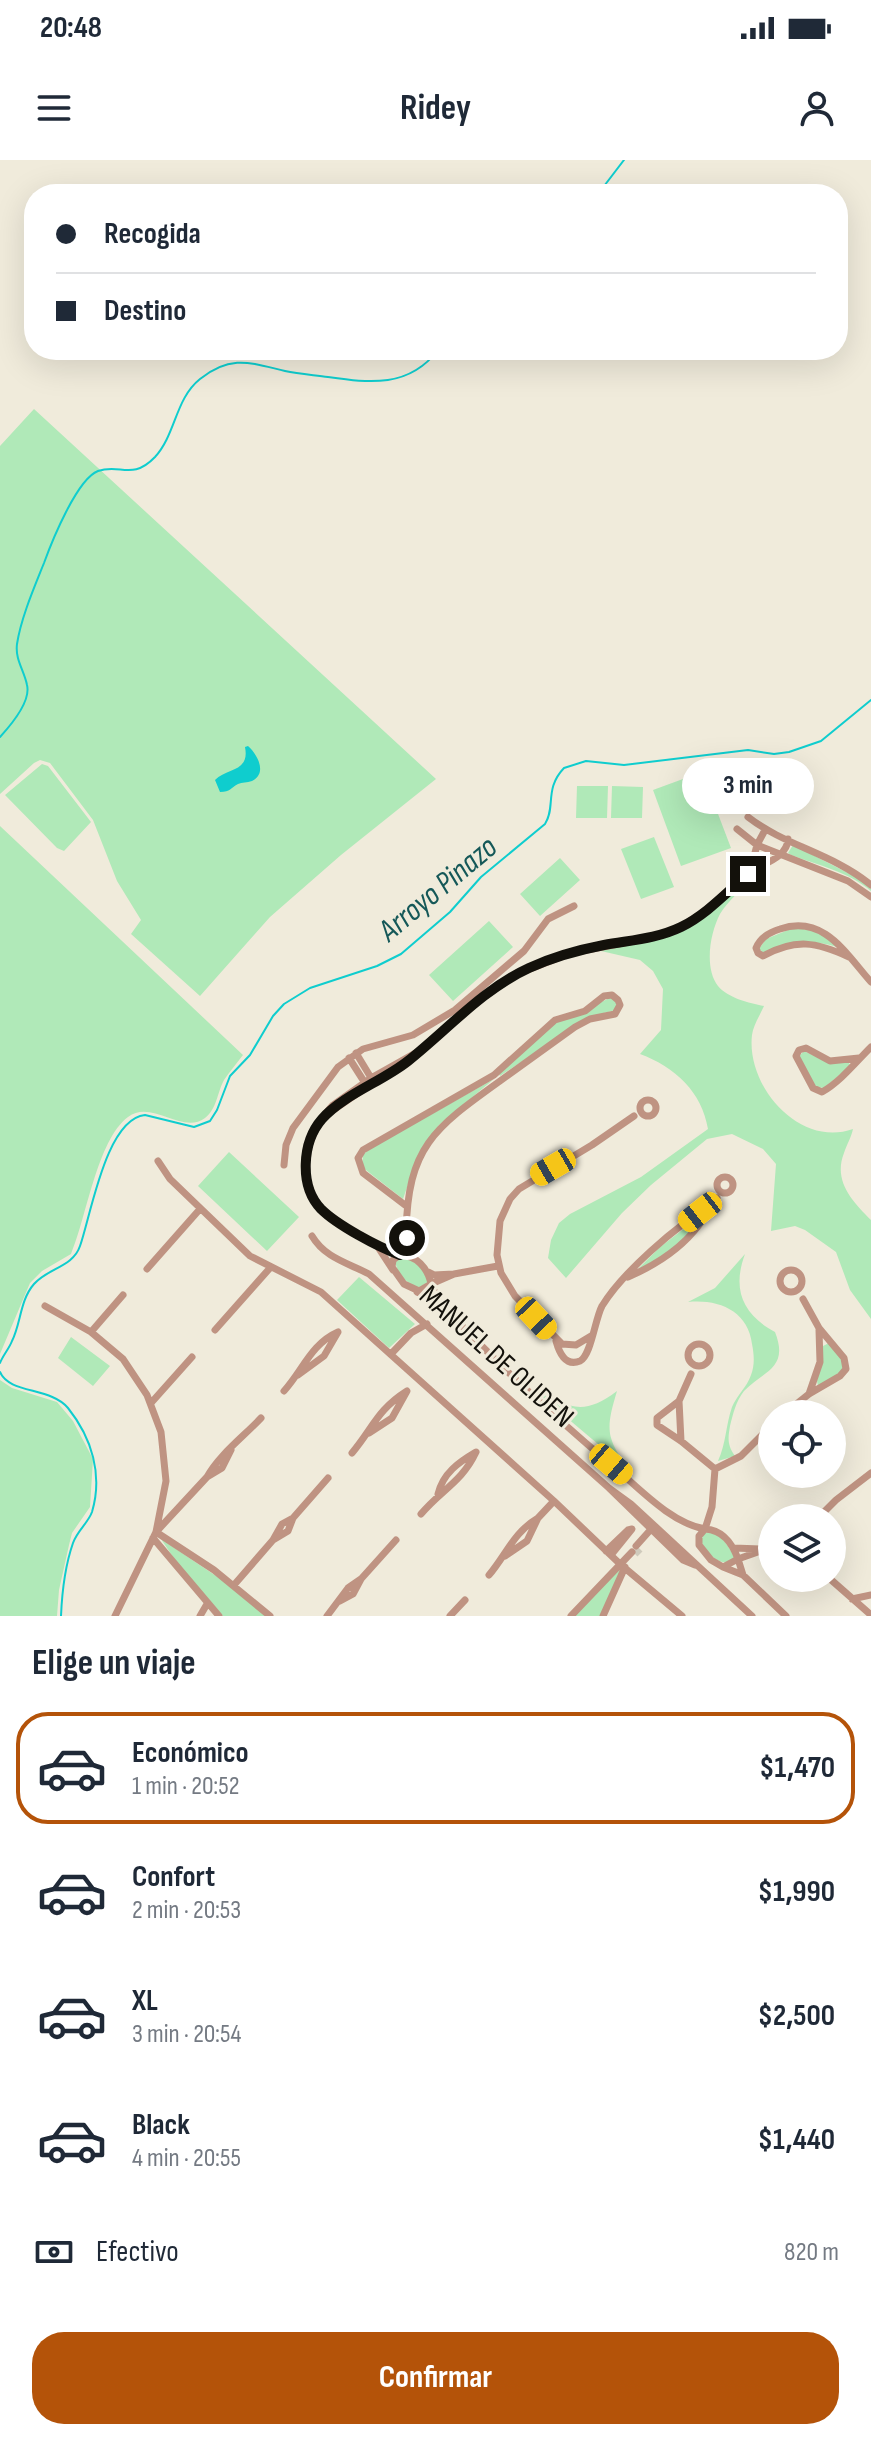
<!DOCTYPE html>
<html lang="es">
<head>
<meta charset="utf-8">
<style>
  body { margin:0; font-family:"Sofia Sans Condensed",sans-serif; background:#f6f6f7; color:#1f2937; height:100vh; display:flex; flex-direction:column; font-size:30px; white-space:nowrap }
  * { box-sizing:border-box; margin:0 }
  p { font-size:26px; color:#747a83 }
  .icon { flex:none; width:44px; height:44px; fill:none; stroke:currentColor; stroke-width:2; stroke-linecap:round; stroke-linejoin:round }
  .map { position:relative; height:1456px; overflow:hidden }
  .panel { display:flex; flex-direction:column; background:#fff; flex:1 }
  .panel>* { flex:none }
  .hud { position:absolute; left:24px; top:24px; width:824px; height:176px; border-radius:32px; box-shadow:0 8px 32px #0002; display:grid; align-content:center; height:176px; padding:0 32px; background:#fff }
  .fabs { position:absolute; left:758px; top:1240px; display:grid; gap:16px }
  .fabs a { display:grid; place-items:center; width:88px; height:88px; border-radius:50%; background:#fff; box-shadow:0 8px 32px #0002; font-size:40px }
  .end { position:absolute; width:36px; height:36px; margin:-18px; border:10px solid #13110b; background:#fff; box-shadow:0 0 0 4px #fff }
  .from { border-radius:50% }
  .bubble { position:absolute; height:56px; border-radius:28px; background:#fff; box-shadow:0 8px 32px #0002; font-size:26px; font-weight:700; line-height:56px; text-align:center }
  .car { position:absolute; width:24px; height:48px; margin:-24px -12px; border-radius:10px; box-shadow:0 0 6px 2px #0007; background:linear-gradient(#f5c518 24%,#345 0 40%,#f5c518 0 76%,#345 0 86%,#f5c518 0) }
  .hud b { display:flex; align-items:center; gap:28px; height:76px; font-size:30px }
  .hud b+b { border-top:2px solid #e0e1e3 }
  .hud i { width:20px; height:20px; background:#1f2937 }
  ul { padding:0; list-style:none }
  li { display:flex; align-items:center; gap:24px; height:112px; margin:0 16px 12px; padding:0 16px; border:4px solid transparent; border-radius:32px }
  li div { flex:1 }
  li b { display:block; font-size:30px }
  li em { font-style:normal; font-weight:700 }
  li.on { border-color:#b45309 }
  li>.icon { width:72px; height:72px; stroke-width:1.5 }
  h2 { padding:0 32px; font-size:36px; line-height:96px }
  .pay { display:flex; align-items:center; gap:20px; height:88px; padding:0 32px; font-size:30px }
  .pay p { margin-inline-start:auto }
  .button { display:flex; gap:16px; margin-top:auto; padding:16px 32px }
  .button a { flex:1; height:92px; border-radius:32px; background:#b45309; color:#fff; font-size:32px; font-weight:700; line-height:92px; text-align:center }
  .status { display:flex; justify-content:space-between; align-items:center; height:56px; padding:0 40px; background:#fff; direction:ltr }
  .status svg { height:22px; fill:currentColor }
  header { display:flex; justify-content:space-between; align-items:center; height:104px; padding:0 32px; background:#fff; font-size:36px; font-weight:700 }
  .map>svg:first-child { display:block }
</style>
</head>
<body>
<div class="status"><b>20:48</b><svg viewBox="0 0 49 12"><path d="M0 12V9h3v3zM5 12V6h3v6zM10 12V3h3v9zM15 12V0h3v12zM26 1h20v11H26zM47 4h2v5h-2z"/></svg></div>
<header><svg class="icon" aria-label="menu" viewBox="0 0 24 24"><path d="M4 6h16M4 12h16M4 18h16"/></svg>Ridey<svg class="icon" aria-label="person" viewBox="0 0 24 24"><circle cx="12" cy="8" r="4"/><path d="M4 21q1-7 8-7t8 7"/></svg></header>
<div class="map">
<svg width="871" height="1456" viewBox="0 0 871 1456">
  <rect width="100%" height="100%" fill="#f0ebdb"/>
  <path fill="#b0e9b8" d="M34 249 436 619 341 695 270 757 200 836 131 774 141 760 117 721 93 660 50 603 40 600 34 603 0 634V286Z
    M42 604 48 606 91 662 64 691 57 688 5 635Z
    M702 612 731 688 681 706 653 630Z
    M577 626H608L607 658H576Z
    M612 626 643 627 642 658H611Z
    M0 666 243 895C237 903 230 911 224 920 217 933 217 949 205 958 182 975 152 939 128 957 97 980 86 1060 71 1094L42 1111 30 1123 0 1194Z
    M654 677 674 727 641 739 621 689Z
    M793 685 856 717 871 729V731C849 712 818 705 791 695L788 693Z
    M560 698 580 720 540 756 520 734Z
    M752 716C743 730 728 740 720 754 710 773 704 808 718 826 728 838 749 843 764 846 760 855 753 866 752 875 746 927 800 988 853 969 851 978 847 984 844 993 833 1021 852 1041 871 1060V1159L850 1130 836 1092 805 1070 795 1066 771 1071 776 1004 763 989 732 974 707 979 651 1025 622 1053 566 1118 548 1098 551 1080 559 1063 570 1054 641 1017 708 969C702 932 675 907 640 894L661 870 663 829 653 811 640 800 601 791 680 770 704 757Z
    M489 761 513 787 453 841 429 815Z
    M793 768C812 769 824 773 837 787 814 780 784 778 765 794L759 789 766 779Z
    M612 837 617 844 616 850 588 857 500 916 499 914 553 864Z
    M804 891 829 903H849L850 906 824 928 816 927 799 896Z
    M494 919 439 965 426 983 414 1007 403 1039 362 1007 363 995 369 989Z
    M229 992 299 1057 267 1091 198 1026Z
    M704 1053C691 1078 664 1097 638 1109L659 1088Z
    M745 1094C732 1129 742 1154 775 1172 789 1208 765 1210 744 1231 736 1241 733 1254 730 1266 728 1278 727 1285 735 1296L718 1301C726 1284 726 1264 732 1247 737 1235 747 1227 751 1215 755 1205 754 1194 752 1184 748 1151 719 1139 688 1142L715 1128Z
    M405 1096 423 1109 428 1122 418 1128 400 1117 395 1102 398 1098Z
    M359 1117 415 1164 389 1188 337 1140Z
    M71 1177 110 1206 93 1226 58 1198Z
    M829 1183 844 1200 843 1211 818 1226 817 1221 823 1186Z
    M0 1220 12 1228 57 1242 73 1261 93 1299 90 1347 72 1373 69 1385 59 1430 57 1456H0Z
    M534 1230C569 1247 583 1257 617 1231 605 1271 606 1278 631 1312Z
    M708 1372 721 1376 735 1397 730 1403C716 1403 707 1394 701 1381L704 1373Z
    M161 1379 231 1426 265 1456H223L175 1400Z
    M617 1408 622 1410 603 1456H571Z"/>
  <path fill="#0fcdce" d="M248 586C257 594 268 613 252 621 247 623 242 622 238 624 230 628 231 632 220 632L215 620C227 608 250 612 245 587Z"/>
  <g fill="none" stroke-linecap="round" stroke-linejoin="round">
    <path stroke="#0fcdce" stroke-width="2" d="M598 34 624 0
      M0 577C11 565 31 541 27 525 24 510 15 500 17 484 21 458 34 428 44 403 52 381 77 319 98 311 120 303 132 321 155 297 176 274 175 239 200 219 231 194 251 203 285 211 299 214 314 215 328 217 370 223 409 228 438 190
      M0 1203C3 1195 9 1189 12 1181 21 1163 20 1140 34 1124 48 1108 73 1107 80 1086 91 1055 106 959 145 955L194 967 210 961 217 950 230 916 250 895 273 856 284 844 310 828 377 806 401 794 450 752 481 717 545 664C556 647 544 629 564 608L586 601 624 605 748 590 774 594 789 592 821 581 871 540
      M0 1212C9 1234 51 1227 68 1248 92 1278 103 1315 92 1352 88 1363 77 1371 73 1383 65 1406 62 1432 61 1456"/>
    <path stroke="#cfcabc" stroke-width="7" stroke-dasharray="7 3.5" stroke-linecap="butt" d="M635 1394 640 1389"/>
    <path stroke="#bf9382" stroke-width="7" d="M748 657C785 686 832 693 871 725
      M737 669 757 685 848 721 871 737
      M765 670 757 685 750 712C764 703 787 698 788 679
      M849 797C816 782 796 778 763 796L758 793 756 788C760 778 770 772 780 769 824 754 846 794 871 822
      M419 891 488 833 517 814 571 793 650 778 678 769 705 751 750 712
      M356 893 373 921
      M349 898 365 923
      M859 898 830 901 806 888 799 890 796 896 813 928 822 932C840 922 856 902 871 887
      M640 948a8 8 0 1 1 16 0a8 8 0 1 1-16 0Z
      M323 957 419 891 371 918 333 945C308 972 292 1018 321 1048 336 1065 360 1074 378 1087
      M158 1001 170 1019 250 1096 321 1132 554 1341 620 1404 682 1456
      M284 1005 286 985 293 968 338 907 363 889 413 875 455 850 524 791 548 759 574 746
      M717 1025a8 8 0 1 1 16 0a8 8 0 1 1-16 0Z
      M405 1045 363 1013 358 998 363 990 494 915 555 860 585 851 604 836 612 835 618 840 620 845 615 854 590 859 575 867C550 885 525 903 500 921 433 969 408 987 406 1073
      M312 1076C325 1098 348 1103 369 1114L609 1328
      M400 1095C416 1095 428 1108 431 1124L419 1131 404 1124 392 1107 393 1100Z
      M147 1109 200 1049
      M780 1121a11 11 0 1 1 22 0a11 11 0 1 1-22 0Z
      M393 1110 378 1087 400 1095 402 1079 406 1073 412 1097
      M454 1114 498 1106
      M628 1117C656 1105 681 1089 699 1065 706 1056 710 1046 717 1038
      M417 1132 439 1142 431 1124 454 1114 434 1115 428 1112
      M439 1142C494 1201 552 1255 614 1307 640 1329 671 1363 705 1369L712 1347 715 1309
      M45 1146 91 1172 123 1199 147 1235 161 1272 166 1321 156 1372 115 1456
      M215 1170 270 1108
      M91 1172 123 1135
      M591 1176 576 1185 562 1184 515 1136 501 1113 497 1095 500 1061 510 1039 519 1029 592 985 634 956
      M556 1181C559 1192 565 1207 580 1201 591 1196 595 1159 602 1146 623 1112 676 1066 710 1046
      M688 1195a11 11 0 1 1 22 0a11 11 0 1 1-22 0Z
      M391 1194 411 1173 427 1164
      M284 1231C303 1210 311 1184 338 1172L324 1196 298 1215
      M809 1234 820 1202 819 1170
      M679 1241 657 1258V1265L681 1281 715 1309 741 1296 772 1265
      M151 1243 192 1197
      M784 1254 809 1234 840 1216 846 1209 844 1198 819 1168 803 1139
      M681 1281 679 1241 691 1214
      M231 1290 222 1308 207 1317C219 1295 243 1277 261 1258
      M352 1293C373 1268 377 1250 407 1231L392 1258 369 1273
      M207 1317 156 1372 214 1410 270 1456
      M421 1354C441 1330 462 1322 476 1292 459 1302 443 1313 438 1334
      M293 1358 328 1318
      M538 1358 554 1341
      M818 1358 836 1340 871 1313
      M705 1369C723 1370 732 1383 738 1399L723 1407 711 1400 699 1385V1376Z
      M153 1378 219 1456
      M636 1386 653 1367
      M734 1388 760 1389
      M606 1391 628 1370 632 1369 611 1395
      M695 1405 683 1400 609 1328 631 1344 752 1456
      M723 1407 743 1415 786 1456
      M489 1415C506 1395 514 1372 538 1358L527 1381 505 1396
      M743 1415 738 1399 772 1387
      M829 1418 871 1455
      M361 1419 396 1380
      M234 1425 273 1380 282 1364 293 1358 288 1371 273 1380
      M852 1439 871 1435
      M200 1456 207 1444
      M327 1456 348 1428 361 1419 353 1434 340 1441
      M450 1456 465 1440
      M571 1456 632 1392
      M603 1456 625 1407"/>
  </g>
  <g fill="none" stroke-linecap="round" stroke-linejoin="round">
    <path stroke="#13110b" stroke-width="10" d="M407 1078 406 1073 402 1079 400 1095C378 1087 337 1065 321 1049 299 1026 302 982 322 959 343 935 383 921 408 901 447 870 483 829 529 808 553 797 578 790 604 785 631 780 656 779 681 767 706 755 727 732 748 714"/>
  </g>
  <g text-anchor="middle" stroke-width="6" stroke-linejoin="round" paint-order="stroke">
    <g font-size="30" fill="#13110b" stroke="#f0ebdb">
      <text transform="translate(497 1196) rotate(42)" y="10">MANUEL DE OLIDEN</text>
    </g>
    <g font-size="32" font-style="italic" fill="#155858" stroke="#f0ebdb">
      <text transform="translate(437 728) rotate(-40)" y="11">Arroyo Pinazo</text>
    </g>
  </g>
</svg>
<div class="fabs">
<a><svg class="icon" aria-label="locate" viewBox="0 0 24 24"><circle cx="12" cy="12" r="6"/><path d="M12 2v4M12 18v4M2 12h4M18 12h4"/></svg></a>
<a><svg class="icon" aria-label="layers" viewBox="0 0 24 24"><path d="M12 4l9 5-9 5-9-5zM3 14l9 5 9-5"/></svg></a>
</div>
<i class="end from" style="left:407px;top:1078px"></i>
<i class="end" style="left:748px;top:714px"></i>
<div class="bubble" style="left:682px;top:598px;width:132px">3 min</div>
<i class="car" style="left:553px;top:1007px;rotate:240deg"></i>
<i class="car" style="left:700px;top:1052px;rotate:232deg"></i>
<i class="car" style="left:536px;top:1158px;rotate:137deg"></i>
<i class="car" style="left:611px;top:1304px;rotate:130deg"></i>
<div class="hud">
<b><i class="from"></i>Recogida</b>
<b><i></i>Destino</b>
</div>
</div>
<section class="panel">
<h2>Elige un viaje</h2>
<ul>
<li class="on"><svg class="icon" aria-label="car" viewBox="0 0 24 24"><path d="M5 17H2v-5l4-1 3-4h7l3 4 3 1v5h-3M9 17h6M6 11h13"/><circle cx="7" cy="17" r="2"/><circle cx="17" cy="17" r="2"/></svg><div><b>Económico</b><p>1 min · 20:52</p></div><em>$1,470</em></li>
<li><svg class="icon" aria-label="car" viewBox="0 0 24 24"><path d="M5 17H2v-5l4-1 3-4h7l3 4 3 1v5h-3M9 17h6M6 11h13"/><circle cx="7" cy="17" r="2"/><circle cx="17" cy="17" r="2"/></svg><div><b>Confort</b><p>2 min · 20:53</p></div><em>$1,990</em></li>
<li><svg class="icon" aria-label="car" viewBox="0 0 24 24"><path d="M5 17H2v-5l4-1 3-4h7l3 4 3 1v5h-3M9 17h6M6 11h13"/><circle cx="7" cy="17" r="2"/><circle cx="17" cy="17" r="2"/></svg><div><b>XL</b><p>3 min · 20:54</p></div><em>$2,500</em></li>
<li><svg class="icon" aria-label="car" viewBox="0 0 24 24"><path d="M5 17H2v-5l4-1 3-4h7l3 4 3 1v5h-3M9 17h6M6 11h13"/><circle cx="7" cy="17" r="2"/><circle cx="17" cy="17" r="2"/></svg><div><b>Black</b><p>4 min · 20:55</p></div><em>$1,440</em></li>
</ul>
<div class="pay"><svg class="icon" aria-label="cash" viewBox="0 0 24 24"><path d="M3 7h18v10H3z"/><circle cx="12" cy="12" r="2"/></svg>Efectivo<p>820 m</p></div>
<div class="button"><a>Confirmar</a></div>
</section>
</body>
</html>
